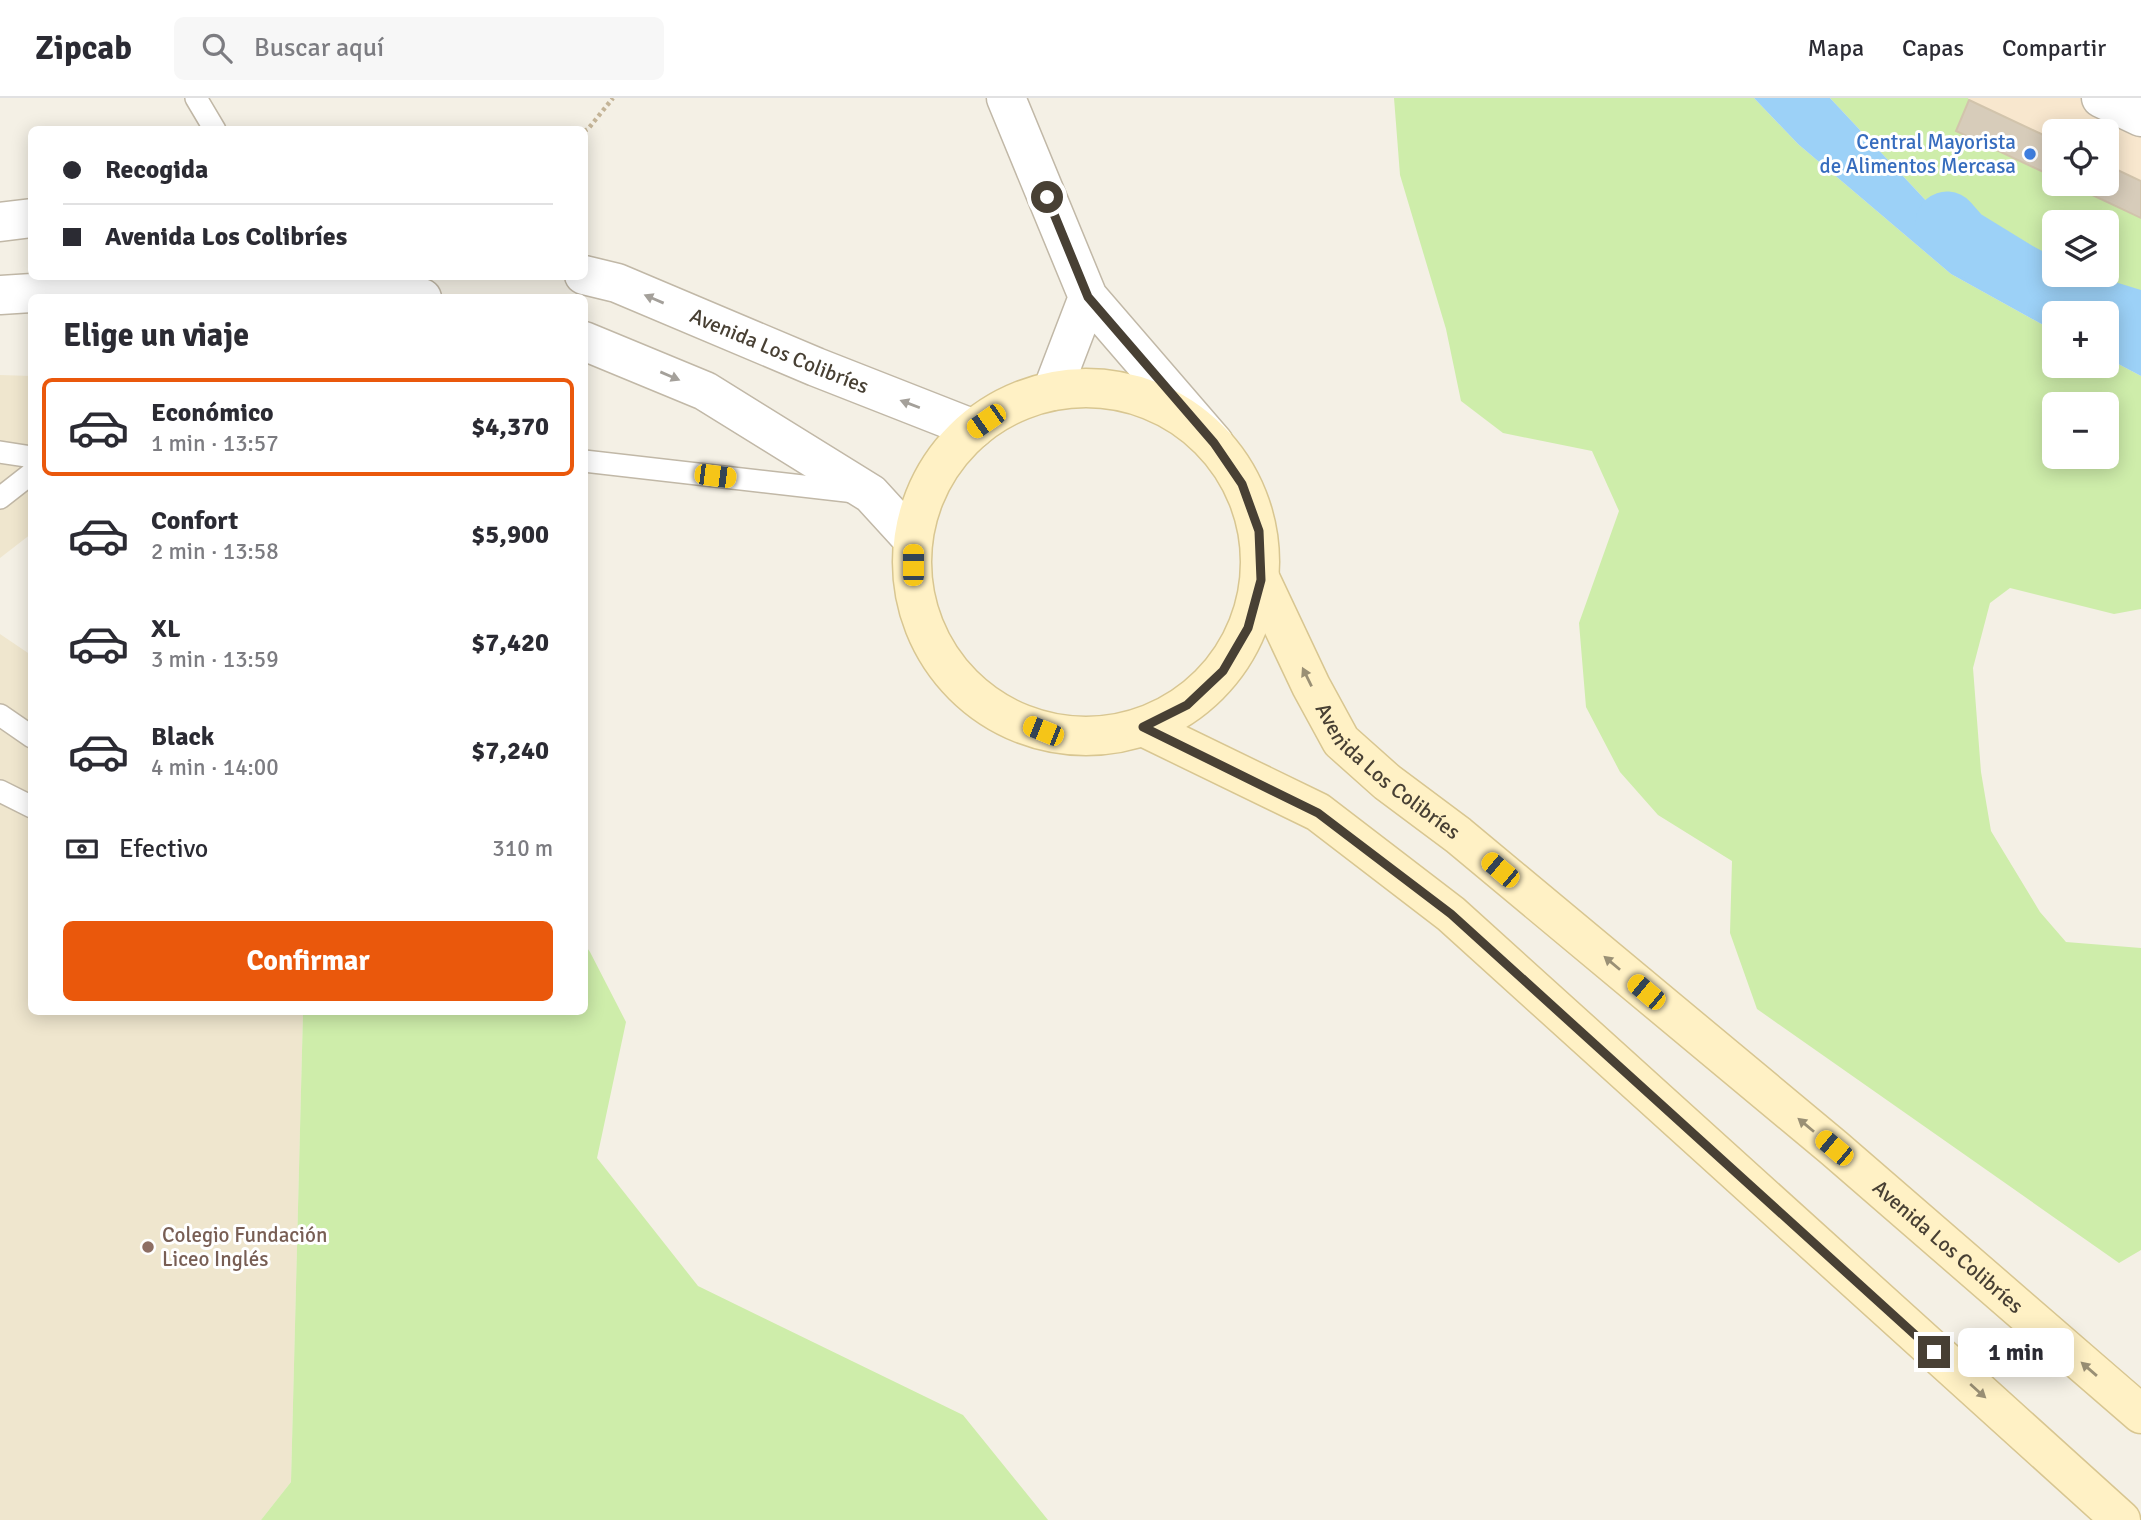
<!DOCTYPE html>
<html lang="es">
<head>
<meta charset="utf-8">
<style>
  body { margin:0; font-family:Signika,sans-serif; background:#f7f7f7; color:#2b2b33; height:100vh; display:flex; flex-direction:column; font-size:26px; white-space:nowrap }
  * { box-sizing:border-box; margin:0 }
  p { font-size:23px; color:#7c7c81 }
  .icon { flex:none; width:38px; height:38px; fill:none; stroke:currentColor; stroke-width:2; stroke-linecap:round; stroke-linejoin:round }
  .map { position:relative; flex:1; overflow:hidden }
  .panel { position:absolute; left:28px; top:196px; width:560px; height:721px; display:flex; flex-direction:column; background:#fff; border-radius:10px; box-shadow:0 4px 18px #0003 }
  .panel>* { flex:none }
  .guide { position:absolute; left:28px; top:28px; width:560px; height:154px; border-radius:10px; box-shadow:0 4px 18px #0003; display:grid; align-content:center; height:154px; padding:0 35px; background:#fff }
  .fabs { position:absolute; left:2042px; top:21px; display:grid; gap:14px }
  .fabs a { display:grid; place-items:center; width:77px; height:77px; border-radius:10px; background:#fff; box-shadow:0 4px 18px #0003; font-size:35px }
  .end { position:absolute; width:32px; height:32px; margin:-16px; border:9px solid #484034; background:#fff; box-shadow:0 0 0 4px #fff }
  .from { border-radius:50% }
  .bubble { position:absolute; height:49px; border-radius:10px; background:#fff; box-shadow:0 4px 18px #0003; font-size:23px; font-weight:700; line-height:49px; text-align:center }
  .car { position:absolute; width:21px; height:42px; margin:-21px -10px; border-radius:9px; box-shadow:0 0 5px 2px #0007; background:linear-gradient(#f5c518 24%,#345 0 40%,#f5c518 0 76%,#345 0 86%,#f5c518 0) }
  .guide b { display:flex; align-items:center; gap:24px; height:66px; font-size:26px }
  .guide b+b { border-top:2px solid #e1e1e2 }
  .guide i { width:18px; height:18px; background:#2b2b33 }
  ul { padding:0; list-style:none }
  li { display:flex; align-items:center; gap:21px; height:98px; margin:0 14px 10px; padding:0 21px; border:4px solid transparent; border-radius:10px }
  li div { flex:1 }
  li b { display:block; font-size:26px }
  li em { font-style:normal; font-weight:700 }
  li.current { border-color:#ea580c }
  li>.icon { width:63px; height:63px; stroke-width:1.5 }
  h2 { padding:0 35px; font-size:32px; line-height:84px }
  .pay { display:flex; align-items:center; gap:18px; height:77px; padding:0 35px; font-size:26px }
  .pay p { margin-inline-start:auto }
  .action { display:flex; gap:14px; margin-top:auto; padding:14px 35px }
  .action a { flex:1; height:80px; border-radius:10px; background:#ea580c; color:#fff; font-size:28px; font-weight:700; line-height:80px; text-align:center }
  header { display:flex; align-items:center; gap:42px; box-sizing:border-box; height:98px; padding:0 35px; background:#fff; border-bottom:2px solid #e1e1e2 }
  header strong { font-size:33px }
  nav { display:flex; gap:38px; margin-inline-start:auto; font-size:24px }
  .search { width:490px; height:63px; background:#f7f7f7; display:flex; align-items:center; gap:18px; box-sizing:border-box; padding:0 24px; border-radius:10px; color:#7c7c81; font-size:26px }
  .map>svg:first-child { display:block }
</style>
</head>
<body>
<header>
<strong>Zipcab</strong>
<div class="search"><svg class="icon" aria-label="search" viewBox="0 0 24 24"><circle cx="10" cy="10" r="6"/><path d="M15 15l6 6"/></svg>Buscar aquí</div>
<nav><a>Mapa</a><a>Capas</a><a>Compartir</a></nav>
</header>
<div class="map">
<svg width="2141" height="1422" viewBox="0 0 2141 1422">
  <rect width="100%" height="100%" fill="#f4f0e5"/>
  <path fill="#f8e7ce" d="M1968 0H2141V120L2069 86H2107V33H2054V79L1956 33 1969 2Z"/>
  <path fill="#efe6ce" d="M0 277 32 278 31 436 0 460Z
    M0 536 31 557 32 914H303L291 1384 261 1422H0Z"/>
  <path fill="#ceedaa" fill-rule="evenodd" d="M1394 0H1754L1798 46 1951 176 2054 233V268H2107V260L2141 278V511L2114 516 2010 490 1990 505 1973 570 1981 674 1991 733 2040 814 2066 844 2141 850V1152L2119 1165 1757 911 1730 835 1732 763 1658 717 1620 674 1586 609 1579 525 1619 413 1592 353 1503 335 1461 303 1446 231 1400 77ZM2054 306H2107V359H2054Z
    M1830 0H1968L1969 2 1956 33 2054 79V86H2069L2141 120V225L2020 177 1945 123ZM2054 124H2107V177H2054Z
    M585 847 590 854 626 924 597 1060 698 1188 963 1317 1048 1422H261L291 1384 303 914H584Z"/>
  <path fill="#9cd1f7" d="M1754 0H1830L1945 123 2020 177 2141 225V278L2107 260V215H2054V233L1951 176 1798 46Z"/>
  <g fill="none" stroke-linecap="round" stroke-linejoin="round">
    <path stroke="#9cd1f7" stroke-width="63" d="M1947 125 1961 141 2020 177 2070 203 2141 225"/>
  </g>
  <path fill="#d7ccba" stroke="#d2c4ac" stroke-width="2" d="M1969 2 2054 42V79L1956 33Z
    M2107 67 2141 83V120L2069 86H2107Z"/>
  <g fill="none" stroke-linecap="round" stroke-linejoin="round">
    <g stroke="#c1b8a7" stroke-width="24">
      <path id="service" d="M196 0 215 32
        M0 354 32 359
        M584 363 855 394
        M0 400 32 375
        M0 617 32 639
        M0 693 32 709"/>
    </g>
    <g stroke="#c1b8a7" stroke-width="41">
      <g id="minor">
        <path d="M2101 0 2141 19"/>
        <path d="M0 124 32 120"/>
        <path id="s1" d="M584 177 617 185 816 269 974 331"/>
        <path d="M0 197 252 181 324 185 422 200"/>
        <path d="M584 243 705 293 871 396 913 442"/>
      </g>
    </g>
    <g stroke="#c1b8a7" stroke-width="41">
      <path id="tertiary" d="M1006 0 1088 199 1214 345
        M1052 293 1088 199"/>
    </g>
    <g stroke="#d8c691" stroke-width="41">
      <g id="secondary">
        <circle cx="1086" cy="464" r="174"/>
        <path id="s2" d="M1261 482 1311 588 1341 643 1387 684 1458 737 1834 1050 2141 1316"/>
        <path d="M1143 629 1318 714 1451 816 2121 1422"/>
      </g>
    </g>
    <path stroke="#c4b497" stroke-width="4.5" stroke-dasharray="3.5 3.5" stroke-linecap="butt" d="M584 33 588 31 613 0"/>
    <use href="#service" stroke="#fff" stroke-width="21"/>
    <use href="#minor" stroke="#fff" stroke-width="38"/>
    <use href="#tertiary" stroke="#fff" stroke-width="38"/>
    <use href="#secondary" stroke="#fff1c5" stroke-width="38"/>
  </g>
  <defs><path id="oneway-solid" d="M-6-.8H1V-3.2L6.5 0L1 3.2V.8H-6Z" transform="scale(1.75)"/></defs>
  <g fill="#a4a09a">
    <use href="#oneway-solid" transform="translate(654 201) rotate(-157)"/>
    <use href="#oneway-solid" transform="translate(670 278) rotate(23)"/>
    <use href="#oneway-solid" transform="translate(910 306) rotate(-159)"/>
  </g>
  <g fill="#9a9075">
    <use href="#oneway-solid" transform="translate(1307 579) rotate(-116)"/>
    <use href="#oneway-solid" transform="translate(1612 865) rotate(-140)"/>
    <use href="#oneway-solid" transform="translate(1806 1027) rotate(-140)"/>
    <use href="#oneway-solid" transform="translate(2089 1271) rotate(-139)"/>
    <use href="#oneway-solid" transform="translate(1978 1293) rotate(42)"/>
  </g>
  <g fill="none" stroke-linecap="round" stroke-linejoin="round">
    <path stroke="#484034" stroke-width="9" d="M1047 99 1088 199 1214 345 1242 386 1259 433 1261 482 1248 530 1223 573 1187 607 1143 629 1318 715 1451 816 1934 1254"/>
  </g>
  <circle fill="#3f7fe0" stroke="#fff" stroke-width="2.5" cx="2030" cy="56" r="7"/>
  <circle fill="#8d6e63" stroke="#fff" stroke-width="2.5" cx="148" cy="1149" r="7"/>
  <g text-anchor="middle" stroke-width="6" stroke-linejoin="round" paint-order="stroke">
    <g font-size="21" fill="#366cbe" stroke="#fff" text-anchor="end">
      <text x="2016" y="51">Central Mayorista<tspan x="2016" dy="24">de Alimentos Mercasa</tspan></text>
    </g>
    <g font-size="21" fill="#484034" stroke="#fff">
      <text dy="7" stroke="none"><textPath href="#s1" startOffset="210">Avenida Los Colibríes</textPath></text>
      <text dy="7" stroke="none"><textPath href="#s2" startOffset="234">Avenida Los Colibríes</textPath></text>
      <text dy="7" stroke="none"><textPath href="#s2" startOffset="970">Avenida Los Colibríes</textPath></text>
    </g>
    <g font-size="21" fill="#785e54" stroke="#fff" text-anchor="start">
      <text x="162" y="1144">Colegio Fundación<tspan x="162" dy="24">Liceo Inglés</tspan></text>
    </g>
  </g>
</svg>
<div class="fabs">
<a><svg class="icon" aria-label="locate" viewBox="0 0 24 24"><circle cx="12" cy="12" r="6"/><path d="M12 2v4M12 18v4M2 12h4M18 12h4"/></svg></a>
<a><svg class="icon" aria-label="layers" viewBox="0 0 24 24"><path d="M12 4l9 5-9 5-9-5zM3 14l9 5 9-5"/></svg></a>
<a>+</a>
<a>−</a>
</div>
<i class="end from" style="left:1047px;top:99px"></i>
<i class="end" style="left:1934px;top:1254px"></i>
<div class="bubble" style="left:1958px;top:1230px;width:116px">1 min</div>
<i class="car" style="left:986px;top:323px;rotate:235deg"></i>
<i class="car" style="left:715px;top:378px;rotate:97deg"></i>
<i class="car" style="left:913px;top:467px;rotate:0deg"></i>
<i class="car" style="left:1043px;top:633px;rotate:292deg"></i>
<i class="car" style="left:1500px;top:772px;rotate:310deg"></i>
<i class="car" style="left:1646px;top:894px;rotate:310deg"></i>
<i class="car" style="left:1834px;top:1050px;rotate:310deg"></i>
<div class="guide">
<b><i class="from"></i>Recogida</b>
<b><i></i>Avenida Los Colibríes</b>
</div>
<section class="panel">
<h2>Elige un viaje</h2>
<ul>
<li class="current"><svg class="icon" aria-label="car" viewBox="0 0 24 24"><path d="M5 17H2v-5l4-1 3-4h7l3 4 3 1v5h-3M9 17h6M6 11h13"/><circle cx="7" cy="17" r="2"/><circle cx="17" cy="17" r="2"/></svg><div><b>Económico</b><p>1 min · 13:57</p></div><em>$4,370</em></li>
<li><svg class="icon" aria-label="car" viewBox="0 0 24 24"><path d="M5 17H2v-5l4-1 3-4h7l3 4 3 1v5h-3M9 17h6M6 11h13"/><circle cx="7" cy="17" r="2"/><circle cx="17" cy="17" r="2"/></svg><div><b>Confort</b><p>2 min · 13:58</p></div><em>$5,900</em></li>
<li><svg class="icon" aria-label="car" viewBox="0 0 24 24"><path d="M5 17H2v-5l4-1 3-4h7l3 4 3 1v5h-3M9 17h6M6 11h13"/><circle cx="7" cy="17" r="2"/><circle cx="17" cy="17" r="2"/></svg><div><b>XL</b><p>3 min · 13:59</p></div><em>$7,420</em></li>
<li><svg class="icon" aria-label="car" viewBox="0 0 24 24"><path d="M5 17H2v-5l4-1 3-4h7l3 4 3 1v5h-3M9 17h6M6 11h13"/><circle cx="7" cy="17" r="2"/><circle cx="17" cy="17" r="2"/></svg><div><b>Black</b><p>4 min · 14:00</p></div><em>$7,240</em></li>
</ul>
<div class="pay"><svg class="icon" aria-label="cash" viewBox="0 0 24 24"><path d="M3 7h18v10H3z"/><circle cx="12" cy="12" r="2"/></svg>Efectivo<p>310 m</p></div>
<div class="action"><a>Confirmar</a></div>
</section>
</div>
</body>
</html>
